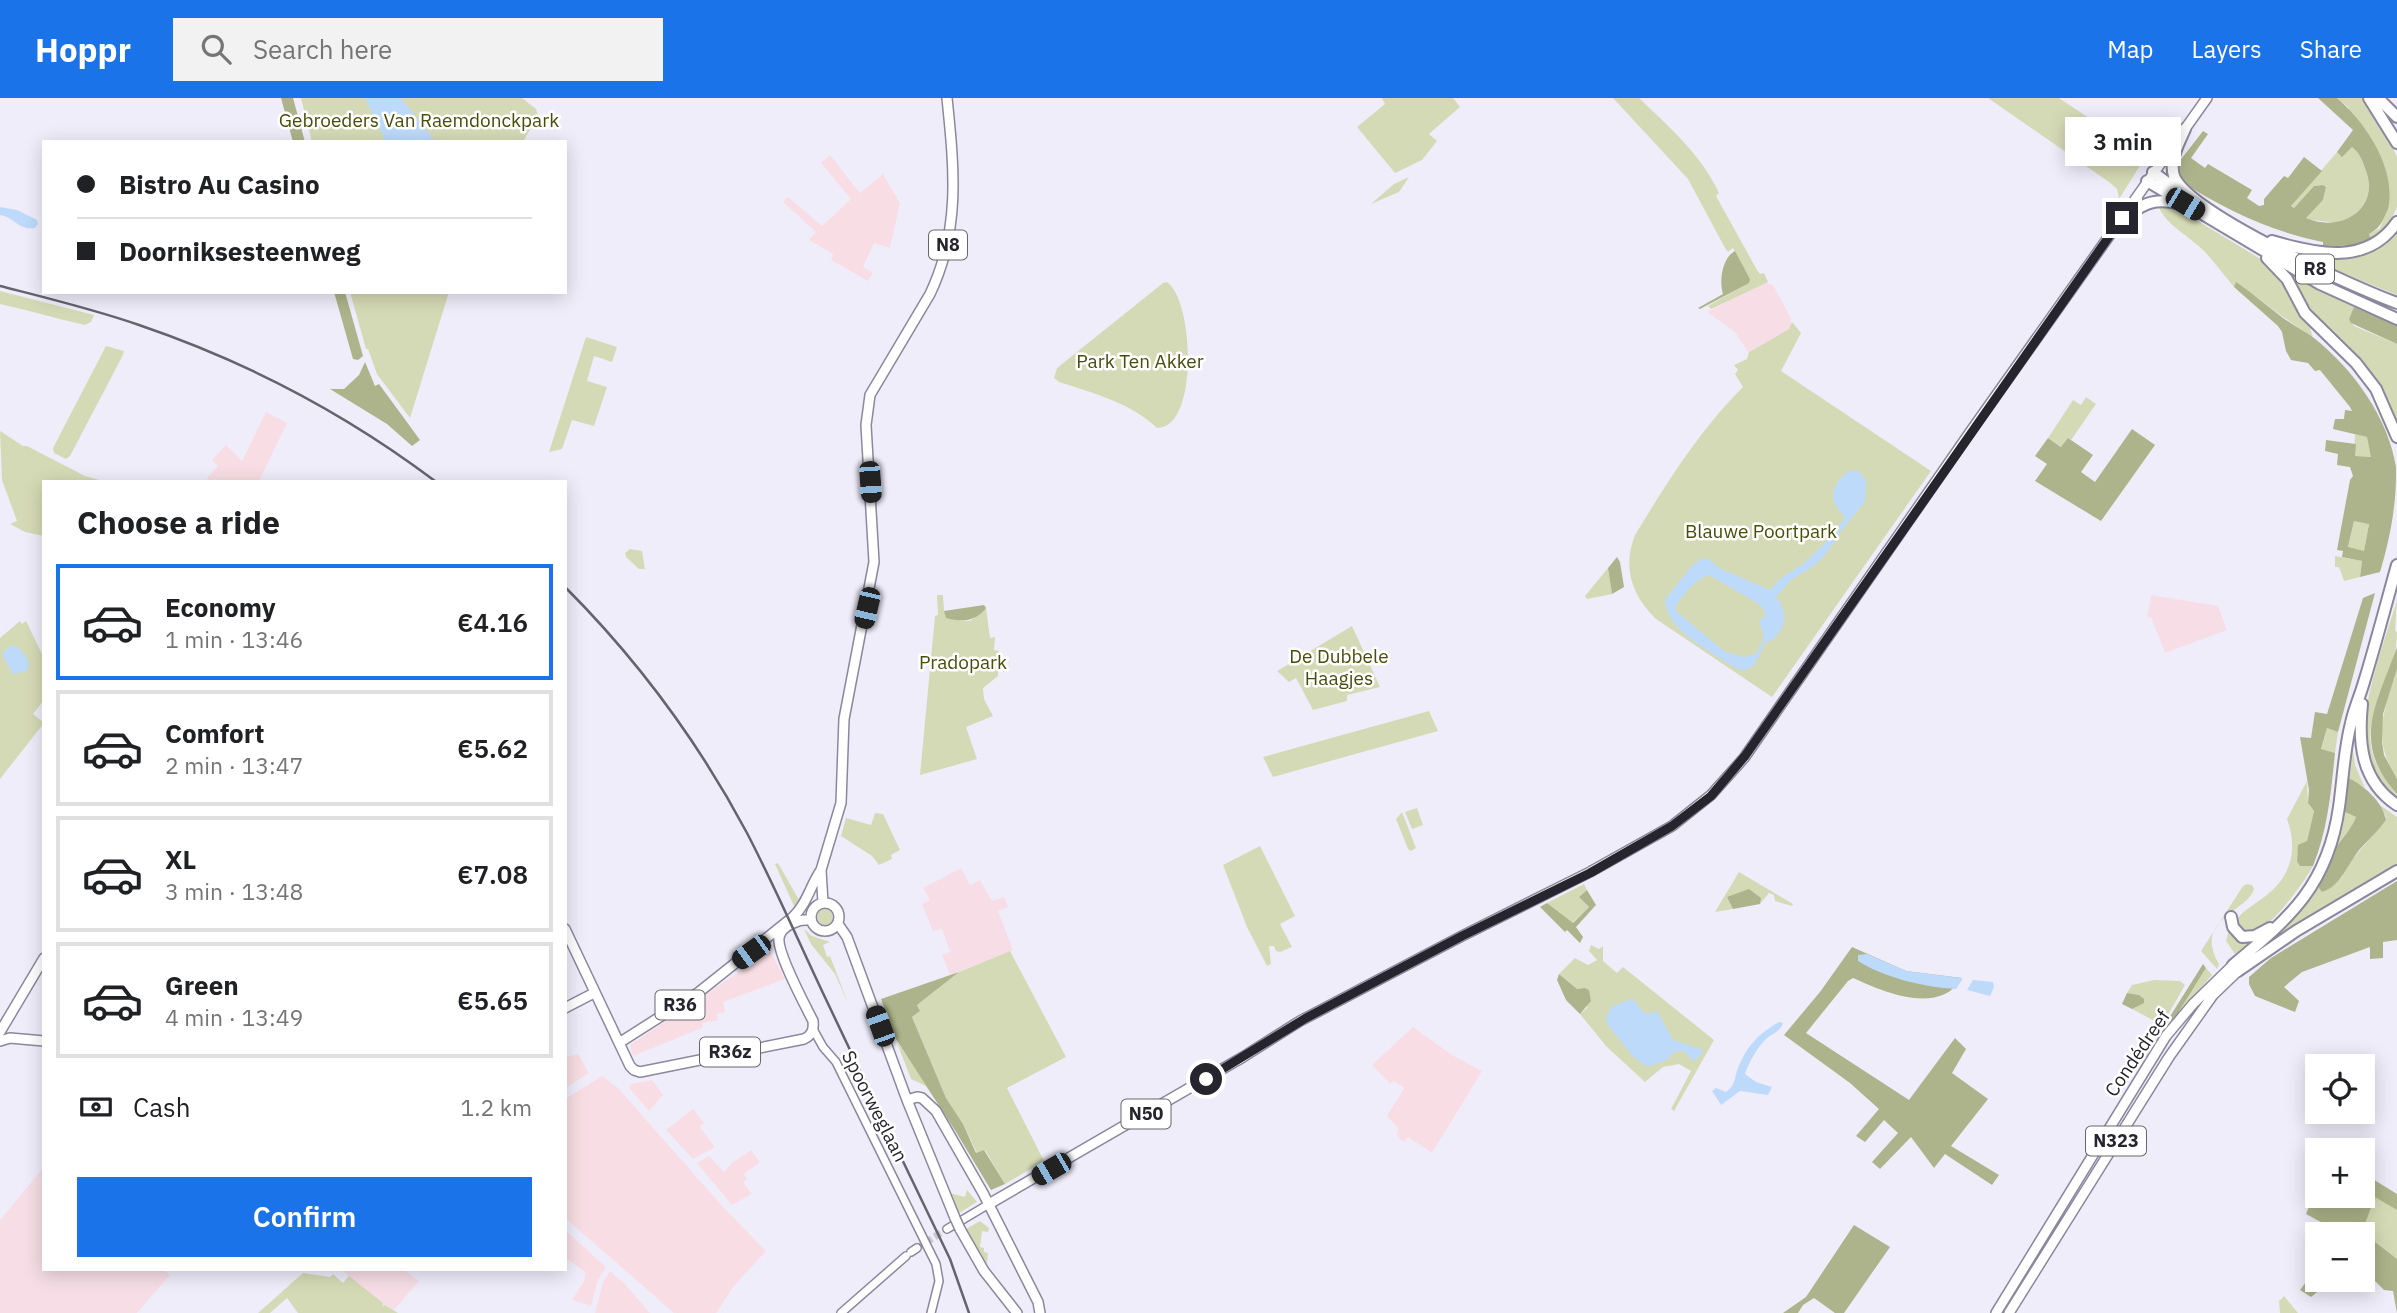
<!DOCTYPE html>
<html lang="en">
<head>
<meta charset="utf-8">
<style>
  body { margin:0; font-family:"IBM Plex Sans",sans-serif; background:#f2f2f2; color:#202124; height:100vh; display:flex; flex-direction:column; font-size:26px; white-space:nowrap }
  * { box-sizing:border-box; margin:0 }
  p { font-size:23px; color:#757577 }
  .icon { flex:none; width:38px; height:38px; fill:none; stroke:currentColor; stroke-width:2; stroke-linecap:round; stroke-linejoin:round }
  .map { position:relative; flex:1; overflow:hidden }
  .drawer { position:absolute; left:42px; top:382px; width:525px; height:791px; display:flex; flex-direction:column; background:#fff; border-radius:0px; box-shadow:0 4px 18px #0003 }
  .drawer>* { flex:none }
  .guide { position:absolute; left:42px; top:42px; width:525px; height:154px; border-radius:0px; box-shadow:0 4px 18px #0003; display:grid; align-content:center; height:154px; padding:0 35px; background:#fff }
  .tools { position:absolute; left:2305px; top:956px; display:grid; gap:14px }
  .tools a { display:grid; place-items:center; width:70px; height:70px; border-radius:0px; background:#fff; box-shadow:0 4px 18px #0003; font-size:35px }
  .end { position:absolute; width:32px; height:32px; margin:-16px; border:9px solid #26242d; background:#fff; box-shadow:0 0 0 4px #fff }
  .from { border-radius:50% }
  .bubble { position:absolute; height:49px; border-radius:0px; background:#fff; box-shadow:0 4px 18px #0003; font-size:23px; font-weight:600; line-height:49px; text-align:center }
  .car { position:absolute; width:21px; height:42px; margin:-21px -10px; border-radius:9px; box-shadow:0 0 5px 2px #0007; background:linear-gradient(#222 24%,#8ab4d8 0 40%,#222 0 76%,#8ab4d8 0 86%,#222 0) }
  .guide b { display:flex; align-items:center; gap:24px; height:66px; font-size:26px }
  .guide b+b { border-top:2px solid #e0e0e0 }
  .guide i { width:18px; height:18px; background:#202124 }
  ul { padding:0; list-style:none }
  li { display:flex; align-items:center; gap:21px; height:116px; margin:0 14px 10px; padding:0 21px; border:4px solid #e0e0e0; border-radius:0px }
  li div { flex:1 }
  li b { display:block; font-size:26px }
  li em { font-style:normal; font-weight:600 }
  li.selected { border-color:#1a73e8 }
  li>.icon { width:63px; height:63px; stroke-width:1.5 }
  h2 { padding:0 35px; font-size:32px; line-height:84px }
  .pay { display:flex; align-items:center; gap:18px; height:77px; padding:0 35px; font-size:26px }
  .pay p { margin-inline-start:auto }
  .button { display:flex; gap:14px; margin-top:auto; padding:14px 35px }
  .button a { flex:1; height:80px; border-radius:0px; background:#1a73e8; color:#fff; font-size:28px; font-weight:600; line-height:80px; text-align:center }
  header { display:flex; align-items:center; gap:42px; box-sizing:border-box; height:98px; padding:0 35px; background:#1a73e8; color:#fff }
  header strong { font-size:33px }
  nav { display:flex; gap:38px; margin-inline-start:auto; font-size:24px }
  .search { width:490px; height:63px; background:#f2f2f2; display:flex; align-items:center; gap:18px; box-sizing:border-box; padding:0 24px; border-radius:0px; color:#757577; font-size:26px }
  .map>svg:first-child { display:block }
</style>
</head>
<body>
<header>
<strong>Hoppr</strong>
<div class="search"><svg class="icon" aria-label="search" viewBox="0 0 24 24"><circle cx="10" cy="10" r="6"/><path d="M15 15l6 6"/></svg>Search here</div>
<nav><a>Map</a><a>Layers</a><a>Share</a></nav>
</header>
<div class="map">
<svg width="2397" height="1215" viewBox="0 0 2397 1215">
  <rect width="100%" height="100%" fill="#f0edfb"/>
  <path fill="#f8dee4" d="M830 57 860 95 883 76 900 105 890 150 874 145 863 169 873 175 868 183 831 162 833 156 809 142 816 134 783 104 788 99 822 128 851 101 821 65Z
    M266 314 287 325 259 383H217L215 381 210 383 207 380 218 368 212 362 226 347 242 363Z
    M770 853 785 881 723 904 725 914 717 916 718 922 703 925 702 930 633 958 630 947Z
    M1413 929 1452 957 1482 973 1432 1055 1408 1039 1403 1044 1397 1037 1398 1030 1387 1018 1404 990 1394 983 1390 986 1372 967Z
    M578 956 589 975 565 990V959Z
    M602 978 618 990 724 1110 766 1153 733 1189 716 1215H674L565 1120V1001Z
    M652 982 663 997 649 1013 629 990 631 986Z
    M693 1011 704 1025 700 1029 715 1049 693 1061 666 1032Z
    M751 1052 760 1064 744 1076 747 1081 743 1084 752 1096 732 1107 697 1065 709 1058 724 1074 732 1065Z
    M565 1132 606 1169 598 1182 591 1208 572 1202 584 1183 585 1174 567 1161Z
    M610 1173 624 1185 650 1215H595L603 1184Z"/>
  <path fill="#f7dee6" d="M1763 184 1773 187 1791 220V228L1789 231 1748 254 1735 234 1707 214Z
    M2151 497 2218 508 2227 532 2165 555 2151 519 2147 520Z
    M961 770 970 787 980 782 992 803 1004 799 1008 809 998 813 1013 852 950 877 942 857 950 854 942 831 933 833 922 806 930 802 923 790Z
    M44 1069V1171H163L170 1177 137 1215H0V1122Z
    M341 1171H403L419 1183 394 1212 386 1207 382 1209Z"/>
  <path fill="#d5dab6" d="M301 0H522L536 11 538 17 523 44H312Z
    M1382 0H1453L1460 9 1429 36 1437 43 1422 62 1395 75 1357 29 1385 6Z
    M1613 0H1639C1669 29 1701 56 1719 95L1716 98 1757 172 1760 176 1764 175 1768 184 1711 211 1708 208 1743 188 1750 181 1733 150 1728 154 1725 150 1688 81Z
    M1988 0H2059L2146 58 2119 101 2117 91 2109 84Z
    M2337 0H2362L2386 34 2397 59V109L2389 126 2371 141 2369 136 2380 130 2385 117 2348 9Z
    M2352 49C2360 55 2363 64 2366 73 2374 96 2364 119 2338 124 2329 125 2318 122 2309 122L2306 119 2323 102 2326 89 2322 87 2314 88 2294 110 2291 108 2337 54 2342 58Z
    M1409 79 1399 94 1371 106 1394 86Z
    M2158 107 2173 108 2264 163 2284 186 2293 206 2309 227 2313 240 2236 185 2234 189C2224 177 2215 165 2205 154 2191 139 2165 127 2158 107Z
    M2397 130V197L2313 163 2318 159C2357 164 2369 155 2397 130Z
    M2291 177 2354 209 2349 221 2354 228 2397 246V324L2375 282 2313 218 2292 183Z
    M1167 184C1194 202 1199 331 1157 330 1131 305 1093 295 1059 284L1054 280 1057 270 1163 185Z
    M0 193 94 217 91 224 85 227C56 221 29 212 0 206Z
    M350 194H449L410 320 377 276 368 251H366Z
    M1792 224 1801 235 1781 273 1931 373 1772 599 1656 521C1632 498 1622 470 1635 437 1668 383 1698 334 1743 289L1735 276 1738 272 1734 267 1747 261 1749 254 1789 231Z
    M586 239 617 249 612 264 594 258 587 283 607 289 594 328 572 322 562 351 549 354Z
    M106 248 124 253 123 257 70 358 66 361 54 355 53 350Z
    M2086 299 2096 306 2071 342 2068 340 2062 349 2048 340 2073 302 2081 307Z
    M0 333 23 348H27L85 378 103 383H44V438L25 434 10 426 17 423 2 382Z
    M2355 336 2367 339 2372 359 2354 358Z
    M2354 423 2369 425 2364 453 2348 450Z
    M630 451 642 453 645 471H639L626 459 625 455Z
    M2335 458 2362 463 2360 479 2344 483 2339 469H2335Z
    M1608 470 1612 496 1587 501 1585 498Z
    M937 497H943L944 513 955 522 970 523 986 510 990 540 995 539 994 552 999 553 998 578 983 590 984 601 993 618 966 629 977 661 920 677 935 518 938 517Z
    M2397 502 2395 533 2397 534C2397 600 2337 629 2397 696V702C2384 690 2370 675 2366 657 2356 617 2385 542 2397 502Z
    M20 523 22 526 26 523 44 560V602L33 616 44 625 0 681V540Z
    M1352 528 1380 589 1347 597V603L1313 612 1296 580 1289 584 1277 573Z
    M2397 571V681C2371 639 2384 614 2397 571Z
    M1429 613 1438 633 1273 679 1263 659Z
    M2327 630 2338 634 2335 655 2321 652Z
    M2352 645 2355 667 2365 690 2346 679Z
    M2307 683 2308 705 2314 713 2307 743 2297 756V763L2301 768H2313C2304 785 2272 828 2254 835 2250 836 2246 836 2243 836L2236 824C2240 814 2251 809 2260 802 2290 782 2299 754 2287 721Z
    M2377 705 2397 719V767L2258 854 2255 851 2297 815 2321 783 2319 790 2341 780 2354 759 2386 722V718Z
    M1417 710 1423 727 1412 731 1405 714Z
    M2343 713 2356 719 2352 728 2335 750Z
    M1402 714 1416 750 1411 753 1408 751 1396 721Z
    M875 715 883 716 900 752 891 757 892 761 879 767 872 758 841 738 846 720 871 727Z
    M1260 748 1295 818 1280 826 1292 849 1280 854 1276 853 1274 848H1269L1271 866 1267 868 1247 829 1223 767Z
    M778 765 799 802 794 808 775 766Z
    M1739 774 1793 806 1792 808 1775 803 1774 797 1769 795 1760 806 1761 800 1727 799 1733 811 1715 814Z
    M1584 786 1587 792 1579 799 1589 809 1572 825 1547 805Z
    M2247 786 2252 787 2254 791C2248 814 2192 820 2219 866L2217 871 2201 853 2243 788Z
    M817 819a9 9 0 1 1 18 0a9 9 0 1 1-18 0Z
    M2230 828 2252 843 2235 856 2226 843Z
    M804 831 812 838 830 844 823 847 827 859 830 858 848 905 835 876 811 846Z
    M1591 847 1599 851 1603 848V863L1617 875 1623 869 1714 942 1674 1013 1671 1011 1691 973 1679 966 1663 969 1645 984 1606 948 1580 916 1587 910 1589 892 1585 890 1577 891 1559 876 1575 860 1588 867 1597 862 1589 853Z
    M1010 853 1066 959 1007 990 1044 1063 1005 1086 985 1052 977 1055 963 1026 946 1000 912 919 920 913 917 907 959 874Z
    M2206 870 2212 877 2173 923Z
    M2154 882 2180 883 2185 887 2162 927 2132 911 2138 907 2139 897 2127 895 2132 887Z
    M896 942C910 962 923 982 936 1003L926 988 911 981Z
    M967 1092 977 1104 959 1115 950 1095 965 1099Z
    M2375 1098 2397 1112V1161L2362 1135Z
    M980 1123 989 1130 988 1134 982 1133 980 1149 984 1150V1154L988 1155 987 1166 966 1131Z
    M303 1175 330 1179 333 1176 343 1185 349 1178 383 1205 382 1209 385 1207 398 1215H298L287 1200 270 1215H258Z
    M2284 1198 2298 1215H2280L2279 1203Z"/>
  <path fill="#adb38a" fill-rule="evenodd" d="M281 0H293L305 44H293Z
    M2318 0H2337C2366 25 2397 71 2388 111 2382 124 2381 129 2369 136L2371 141 2353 147 2323 149V144C2273 134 2228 113 2185 86L2178 74 2179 64 2203 33 2208 36 2191 60 2205 70 2208 66 2252 92 2247 100 2259 108 2264 107V101L2284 78 2288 80 2304 59 2322 73 2291 108 2294 110 2314 88 2323 87 2326 89 2323 102 2306 120C2340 135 2380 112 2366 73 2363 64 2360 55 2352 49L2342 59 2337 54 2353 32Z
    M1735 153 1750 181 1749 185 1700 211 1698 210 1723 196C1719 183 1722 160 1735 153Z
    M2236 184C2252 195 2267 208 2283 220 2293 227 2304 233 2314 240 2353 271 2388 319 2396 369 2397 404 2390 441 2380 474L2360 479 2362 463 2342 459 2343 453 2337 452 2350 382 2353 378 2350 369 2337 367 2338 356 2325 353 2326 342 2356 346 2355 358 2371 359 2367 339 2333 331 2335 321H2344L2345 312 2352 313 2350 309 2320 272 2315 273 2308 265 2291 262 2286 253 2282 234 2278 228 2234 189ZM2354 423 2369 426 2364 453 2348 449Z
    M334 194H345L363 258 358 262 353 261Z
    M2354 209 2397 227V246L2351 225 2349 221Z
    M365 264 375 288 379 286 420 342 412 348 387 326 330 291H344L359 277Z
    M2132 331 2155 347 2101 423 2035 383 2047 366 2035 358 2048 340 2061 349 2068 340 2093 357 2081 374 2095 384Z
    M1617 459 1620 464 1624 489 1612 496 1608 470Z
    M2375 495 2338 634 2327 630 2321 651 2335 655C2331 694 2328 731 2313 768H2300L2297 763 2298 747 2307 743 2314 713 2308 705 2309 692 2300 639 2311 640 2315 614 2327 616 2363 500Z
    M984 507 986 510C975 524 962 524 946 520L944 513Z
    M2397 549V571L2383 616 2382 644 2384 657 2397 681V696C2350 644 2377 606 2397 549Z
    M2346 679C2363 686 2383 704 2386 722 2378 733 2368 742 2359 752 2348 766 2340 789 2322 794L2319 790C2321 777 2330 758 2337 748 2344 738 2352 730 2356 719L2343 713Z
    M2397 783V842L2383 844V860L2370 861V849L2302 874 2284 889 2299 903 2295 914 2255 898 2249 886V879L2271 860Z
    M1749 791 1761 800 1760 806 1733 811 1727 799Z
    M1587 792 1596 807 1576 829 1583 839 1580 845 1567 832 1565 834 1540 809 1547 805 1573 825 1589 809 1579 799Z
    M1852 849 1906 873 1962 880C1939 918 1884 894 1853 880L1848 883 1806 935 1909 1002 1955 940 1966 951 1952 975 1988 1001 1951 1048 1999 1077 1992 1087 1945 1056 1934 1070 1911 1039 1880 1071 1872 1064 1898 1035 1884 1022 1865 1044 1856 1038 1879 1011 1850 985 1784 937 1820 894Z
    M2203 866 2206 870 2173 923 2169 920Z
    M959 874 917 907 920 913 912 919 946 1000 963 1026 976 1055 984 1052 1005 1086 991 1092 956 1034 896 941 881 901Z
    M1559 876 1577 891 1585 890 1589 892 1591 903 1580 916 1566 902 1557 882Z
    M2127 895 2139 897 2144 901V905L2132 911 2122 906Z
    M2363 1075 2397 1096V1112L2375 1099 2362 1134 2397 1161V1215L2393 1193 2384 1192 2363 1171 2362 1136H2343L2306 1116 2317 1089V1097H2362Z
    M1854 1127 1890 1149 1844 1215H1835L1814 1200 1803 1207 1798 1215H1783L1806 1199Z
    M2317 1169V1181H2333L2311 1199 2300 1192Z"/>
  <path fill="#bddafb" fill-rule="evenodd" d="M365 0H401L436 44H386Z
    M0 109 17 112 37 122 38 126 35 130C19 133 14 119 0 117Z
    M1852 372 1860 374 1866 383 1865 404 1841 433 1827 455 1816 466 1790 483 1776 499C1789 514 1787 532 1769 544L1766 543C1758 556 1757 577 1737 571 1714 555 1665 533 1665 501L1692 468 1702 460 1710 462 1719 470 1770 492 1781 480 1804 465 1824 446 1845 420C1842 415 1837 411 1835 406 1829 391 1840 378 1852 372ZM1709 477 1759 506 1766 516 1759 524C1766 540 1764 542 1755 557L1753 556 1745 559 1725 554 1676 513 1675 510C1681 499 1697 480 1709 477Z
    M11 547 20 551 29 564 27 573 13 576 2 556Z
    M1867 856 1906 873 1961 880 1962 882 1956 891C1924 889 1885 880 1858 863V857Z
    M1973 882 1993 884 1994 889 1990 898 1967 892Z
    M1628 902H1634L1643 914 1649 916 1657 913 1673 942 1701 951 1703 956 1693 963 1684 953 1674 954 1667 962 1650 968 1644 967 1633 958 1608 927 1606 921 1611 909Z
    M1779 924 1783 925C1780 934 1773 935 1766 941 1757 950 1749 964 1745 976L1756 984 1772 989 1768 997 1740 993 1721 1007 1712 993 1716 990 1726 994C1736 987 1734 980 1738 970 1746 949 1759 935 1779 924Z"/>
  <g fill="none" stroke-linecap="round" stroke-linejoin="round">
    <path stroke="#c8c5d2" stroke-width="7" stroke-dasharray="7 3.5" stroke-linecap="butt" d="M917 1150 947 1131"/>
    <g stroke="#8c879d" stroke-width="10">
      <path id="tertiary" d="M813 931 823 949 836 964 936 1166 939 1183 931 1215
        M947 1131 989 1106
        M911 1154 917 1150
        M841 1215 906 1158"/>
    </g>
    <g stroke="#8c879d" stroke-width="12">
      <path id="primary" d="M811 819a14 14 0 1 1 28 0a14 14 0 1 1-28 0Z
        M823 805 821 772 841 705 844 621 874 464 866 327 870 297 930 196C961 131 954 69 947 0
        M838 826 847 839 907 1002 955 1120
        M565 831 630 968 634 972 640 974 804 941C812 937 814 932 813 923 805 907 777 855 779 840 781 827 800 821 811 822
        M565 910 594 895
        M0 934 44 860
        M0 943 10 940 44 943
        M619 945 699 894 793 819C807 806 810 788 821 772
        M907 1002 917 999 922 1000 936 1013 983 1095 1038 1204 1040 1215
        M989 1106 1243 959 1300 923 1462 838 1590 774 1672 728 1711 697 1744 660 1973 330 2207 0
        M960 1131 984 1173 1017 1215
        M1996 1215 2166 938 2193 906 2233 867
        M2009 1215 2169 959 2213 897 2238 873"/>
    </g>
    <g stroke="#8c879d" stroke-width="14">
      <path id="motorway" d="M2369 0 2397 45
        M2378 0 2397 19
        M2185 31C2179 45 2169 62 2174 78 2187 115 2356 190 2397 205
        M2153 74 2181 95
        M2147 83 2320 186 2397 221
        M2122 120C2145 106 2151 100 2178 105
        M2272 143C2316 156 2367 168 2397 124
        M2267 160 2287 181 2305 215 2356 265 2376 291 2397 339
        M2362 606C2358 645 2361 683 2397 707
        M2231 819 2233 829 2242 839 2255 838 2270 830
        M2233 867C2291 819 2328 787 2339 709 2343 681 2344 652 2351 625 2354 611 2360 598 2364 584 2376 545 2386 506 2397 467
        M2238 873 2296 833 2397 773"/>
    </g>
    <use href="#tertiary" stroke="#fff" stroke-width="7"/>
    <use href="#primary" stroke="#fff" stroke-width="9"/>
    <use href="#motorway" stroke="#fff" stroke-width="10"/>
    <path stroke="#65636d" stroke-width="2.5" d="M0 188C47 200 93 211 139 227 245 263 346 316 435 383
      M565 489C637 561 699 645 747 735 774 787 797 840 822 893 864 982 907 1072 950 1161L969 1215"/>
    <g stroke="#8c879d" stroke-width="12" stroke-linecap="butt">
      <path id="primary-bridge" d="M955 1120 960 1131"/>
    </g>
    <use href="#primary-bridge" stroke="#fff" stroke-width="9"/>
  </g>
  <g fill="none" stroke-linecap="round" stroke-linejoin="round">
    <path stroke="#26242d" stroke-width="9" d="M1206 981 1306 920 1462 838 1590 775 1672 728 1711 698 1745 658 2122 120"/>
  </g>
  <g text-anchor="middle" stroke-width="5" stroke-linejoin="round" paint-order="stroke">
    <g fill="#fff" stroke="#67666c" stroke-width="2">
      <rect x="929" y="132.5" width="38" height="29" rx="5"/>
      <rect x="2296" y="156.5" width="38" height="29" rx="5"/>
      <rect x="655.5" y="892.5" width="49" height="29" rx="5"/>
      <rect x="700" y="939.5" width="60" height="29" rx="5"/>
      <rect x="1121.5" y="1001.5" width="49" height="29" rx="5"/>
      <rect x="2086" y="1028.5" width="60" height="29" rx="5"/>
    </g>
    <g font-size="18" font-weight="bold" fill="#26242d">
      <text x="948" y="153">N8</text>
      <text x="2315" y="177">R8</text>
      <text x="680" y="913">R36</text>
      <text x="730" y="960">R36z</text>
      <text x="1146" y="1022">N50</text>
      <text x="2116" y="1049">N323</text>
    </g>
    <g font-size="19" fill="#494e0b" stroke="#fff">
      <text x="419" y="29">Gebroeders Van Raemdonckpark</text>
      <text x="1140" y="270">Park Ten Akker</text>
      <text x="1761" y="440">Blauwe Poortpark</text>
      <text x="1339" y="565">De Dubbele<tspan x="1339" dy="22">Haagjes</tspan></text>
      <text x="963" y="571">Pradopark</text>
    </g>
    <g font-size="19" fill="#26242d" stroke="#fff">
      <text transform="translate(2137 955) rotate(-56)" y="7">Condédreef</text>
      <text transform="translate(875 1008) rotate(63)" y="7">Spoorweglaan</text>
    </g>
  </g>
</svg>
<div class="tools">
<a><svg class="icon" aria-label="locate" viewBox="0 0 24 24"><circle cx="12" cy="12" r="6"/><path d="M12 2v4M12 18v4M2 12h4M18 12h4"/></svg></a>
<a>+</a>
<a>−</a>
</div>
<i class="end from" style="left:1206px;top:981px"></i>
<i class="end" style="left:2122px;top:120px"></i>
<div class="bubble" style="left:2065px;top:19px;width:116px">3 min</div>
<i class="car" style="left:2185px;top:106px;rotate:121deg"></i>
<i class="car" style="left:870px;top:384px;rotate:176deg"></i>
<i class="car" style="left:867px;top:510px;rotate:193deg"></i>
<i class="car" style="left:751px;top:854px;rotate:234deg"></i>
<i class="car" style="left:880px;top:928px;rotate:340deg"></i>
<i class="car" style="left:1051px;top:1071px;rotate:240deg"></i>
<div class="guide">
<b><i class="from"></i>Bistro Au Casino</b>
<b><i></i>Doorniksesteenweg</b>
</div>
<section class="drawer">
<h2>Choose a ride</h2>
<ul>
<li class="selected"><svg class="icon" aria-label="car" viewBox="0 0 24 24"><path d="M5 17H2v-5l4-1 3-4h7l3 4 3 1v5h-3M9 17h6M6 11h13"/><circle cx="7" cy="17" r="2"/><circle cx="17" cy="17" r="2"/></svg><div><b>Economy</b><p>1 min · 13:46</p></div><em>€4.16</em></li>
<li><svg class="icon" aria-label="car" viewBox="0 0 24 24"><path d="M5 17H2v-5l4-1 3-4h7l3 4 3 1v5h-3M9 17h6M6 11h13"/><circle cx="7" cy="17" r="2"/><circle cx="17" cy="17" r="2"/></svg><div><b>Comfort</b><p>2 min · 13:47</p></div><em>€5.62</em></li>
<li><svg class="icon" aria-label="car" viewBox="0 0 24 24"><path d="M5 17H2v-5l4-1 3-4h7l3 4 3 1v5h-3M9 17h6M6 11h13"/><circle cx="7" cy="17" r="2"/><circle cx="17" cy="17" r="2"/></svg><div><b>XL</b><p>3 min · 13:48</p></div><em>€7.08</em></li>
<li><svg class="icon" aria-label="car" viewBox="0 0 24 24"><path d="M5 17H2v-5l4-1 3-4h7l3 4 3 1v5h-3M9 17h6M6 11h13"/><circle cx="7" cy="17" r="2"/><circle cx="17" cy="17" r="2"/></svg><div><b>Green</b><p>4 min · 13:49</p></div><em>€5.65</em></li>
</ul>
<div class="pay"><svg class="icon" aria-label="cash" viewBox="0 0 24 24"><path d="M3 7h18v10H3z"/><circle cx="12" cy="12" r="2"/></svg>Cash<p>1.2 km</p></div>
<div class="button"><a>Confirm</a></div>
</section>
</div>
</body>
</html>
